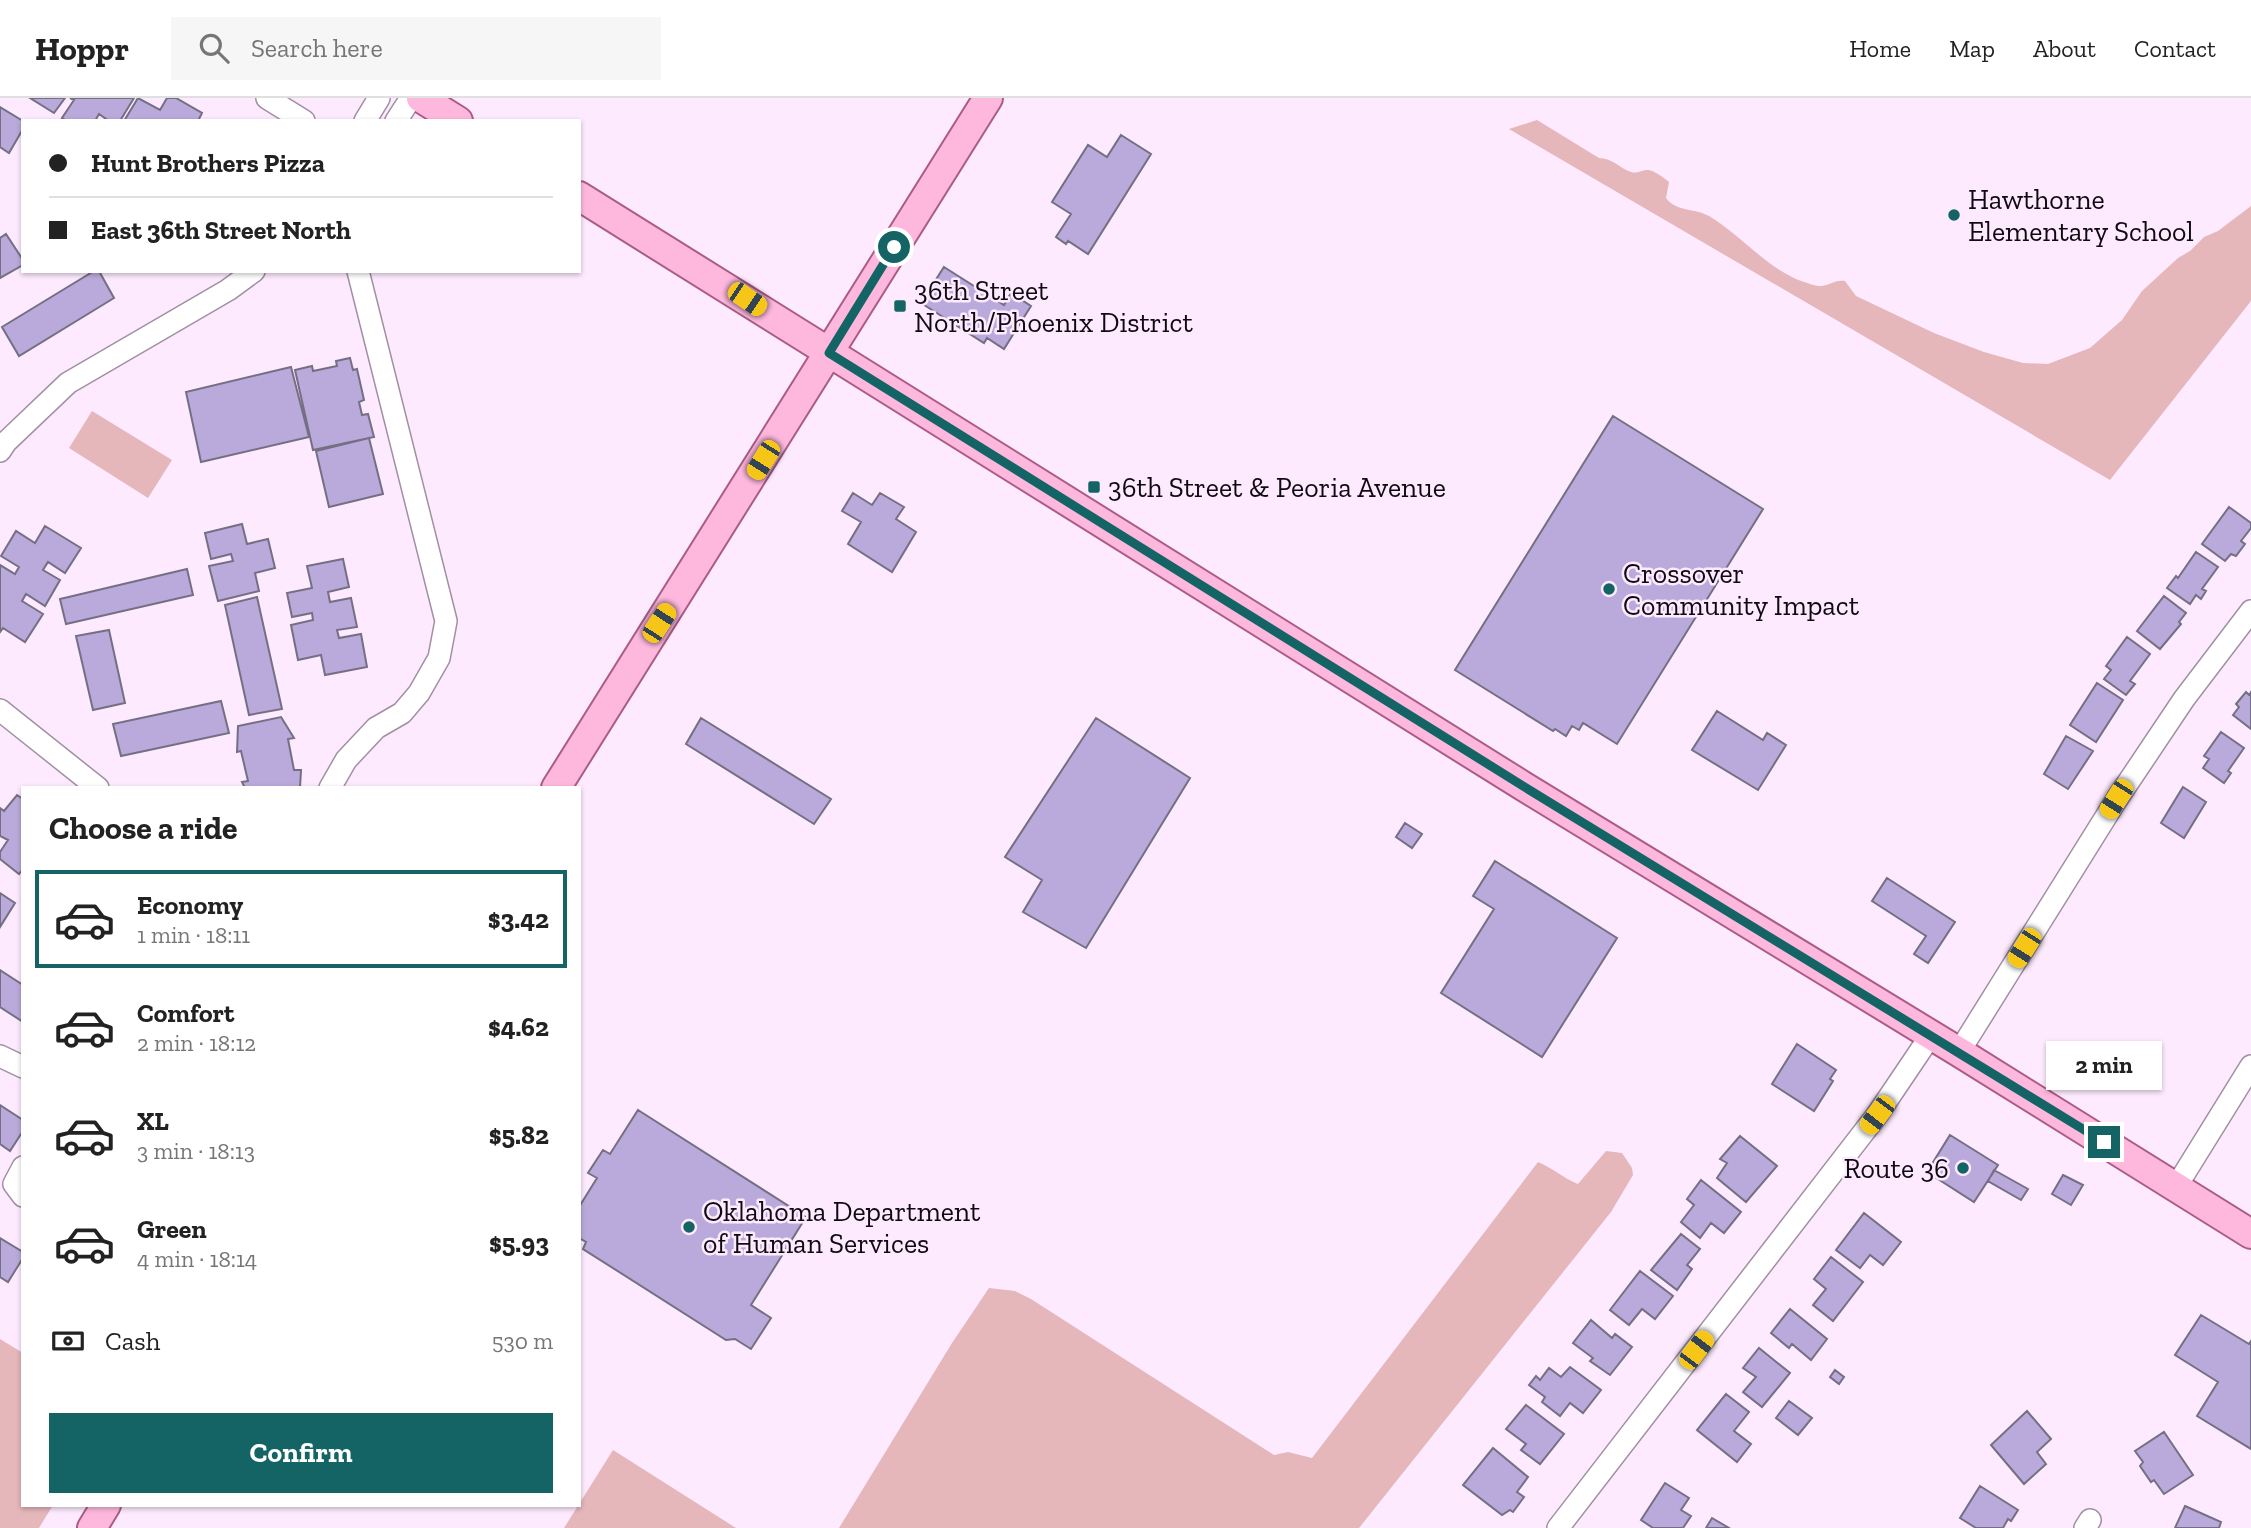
<!DOCTYPE html>
<html lang="en">
<head>
<meta charset="utf-8">
<style>
  body { margin:0; font-family:"Zilla Slab",serif; background:#f6f6f6; color:#222; height:100vh; display:flex; flex-direction:column; font-size:26px; white-space:nowrap }
  * { box-sizing:border-box; margin:0 }
  p { font-size:23px; color:#767676 }
  .icon { flex:none; width:38px; height:38px; fill:none; stroke:currentColor; stroke-width:2; stroke-linecap:round; stroke-linejoin:round }
  .map { position:relative; flex:1; overflow:hidden }
  .side { position:absolute; left:21px; top:688px; width:560px; height:721px; display:flex; flex-direction:column; background:#fff; border-radius:0px; box-shadow:0 2px 5px #0004 }
  .side>* { flex:none }
  .banner { position:absolute; left:21px; top:21px; width:560px; height:154px; border-radius:0px; box-shadow:0 2px 5px #0004; display:grid; align-content:center; height:154px; padding:0 28px; background:#fff }
  .end { position:absolute; width:32px; height:32px; margin:-16px; border:9px solid #146466; background:#fff; box-shadow:0 0 0 4px #fff }
  .from { border-radius:50% }
  .bubble { position:absolute; height:49px; border-radius:0px; background:#fff; box-shadow:0 2px 5px #0004; font-size:23px; font-weight:800; line-height:49px; text-align:center }
  .car { position:absolute; width:21px; height:42px; margin:-21px -10px; border-radius:9px; box-shadow:0 0 5px 2px #0007; background:linear-gradient(#f5c518 24%,#345 0 40%,#f5c518 0 76%,#345 0 86%,#f5c518 0) }
  .banner b { display:flex; align-items:center; gap:24px; height:66px; font-size:26px }
  .banner b+b { border-top:2px solid #e0e0e0 }
  .banner i { width:18px; height:18px; background:#222 }
  ul { padding:0; list-style:none }
  li { display:flex; align-items:center; gap:21px; height:98px; margin:0 14px 10px; padding:0 14px; border:4px solid transparent; border-radius:0px }
  li div { flex:1 }
  li b { display:block; font-size:26px }
  li em { font-style:normal; font-weight:800 }
  li.selected { border-color:#146466 }
  li>.icon { width:63px; height:63px; stroke-width:1.5 }
  h2 { padding:0 28px; font-size:32px; line-height:84px }
  .pay { display:flex; align-items:center; gap:18px; height:77px; padding:0 28px; font-size:26px }
  .pay p { margin-inline-start:auto }
  .primary-button { display:flex; gap:14px; margin-top:auto; padding:14px 28px }
  .primary-button a { flex:1; height:80px; border-radius:0px; background:#146466; color:#fff; font-size:28px; font-weight:800; line-height:80px; text-align:center }
  header { display:flex; align-items:center; gap:42px; box-sizing:border-box; height:98px; padding:0 35px; background:#fff; border-bottom:2px solid #e0e0e0 }
  header strong { font-size:33px }
  nav { display:flex; gap:38px; margin-inline-start:auto; font-size:24px }
  .search { width:490px; height:63px; background:#f6f6f6; display:flex; align-items:center; gap:18px; box-sizing:border-box; padding:0 24px; border-radius:0px; color:#767676; font-size:26px }
  .map>svg:first-child { display:block }
</style>
</head>
<body>
<header>
<strong>Hoppr</strong>
<div class="search"><svg class="icon" aria-label="search" viewBox="0 0 24 24"><circle cx="10" cy="10" r="6"/><path d="M15 15l6 6"/></svg>Search here</div>
<nav><a>Home</a><a>Map</a><a>About</a><a>Contact</a></nav>
</header>
<div class="map">
<svg width="2251" height="1430" viewBox="0 0 2251 1430">
  <rect width="100%" height="100%" fill="#fdeafe"/>
  <path fill="#e5b7bb" d="M1537 22 1599 60C1613 60 1619 70 1631 74 1637 76 1641 72 1648 72 1655 73 1663 79 1669 84L1666 100C1676 114 1695 110 1709 118 1742 138 1767 171 1804 184 1808 185 1815 188 1819 188 1829 188 1835 181 1845 183L1856 198 1934 235 1984 254 2023 265 2048 266 2090 250 2122 222 2142 193 2178 160 2190 153 2204 139 2218 133 2251 108V203L2110 382 1509 31Z
    M92 313 172 362 148 400 69 350Z
    M1606 1053 1622 1055 1632 1070 1633 1077 1611 1114 1359 1430H839L952 1245 989 1190 1015 1193 1031 1201 1274 1357 1288 1354 1312 1360 1538 1064C1553 1070 1563 1080 1578 1086Z
    M0 1241 23 1255V1407H53L39 1430H0Z
    M613 1352 736 1430H564Z"/>
  <path fill="#b9aadb" stroke="#756f84" stroke-width="2" d="M30 0H65L54 15Z
    M70 0H134L120 23H109L99 16 95 23H67L62 20 74 2Z
    M138 0 160 12 167 0H176L202 15 198 23H124Z
    M0 9 23 23V31L9 55 0 49Z
    M1121 37 1151 56 1088 156 1068 143 1066 146 1056 139 1071 116 1052 104 1088 47 1107 59Z
    M6 136 23 162V167L0 180V140Z
    M944 169 1004 207 1011 195 1031 208 1004 251 987 240 984 245 921 205Z
    M94 173H99L114 200 19 258 2 229Z
    M350 260 353 272 357 271 364 302 359 304 362 317 368 316 374 339 313 352 295 272 312 268 313 273 337 268 336 263Z
    M291 269 309 339 201 364 186 294Z
    M1613 318 1763 411 1617 646 1583 625 1579 632 1572 628 1566 638 1555 631 1553 633 1455 572Z
    M369 340 383 396 329 409 316 353Z
    M853 395 872 407 880 395 904 409 896 421 916 434 892 474 848 446 861 424 842 413Z
    M2229 409 2251 425V430L2241 443 2245 446 2236 458 2231 456 2225 463 2202 446Z
    M242 426 247 446 268 441 275 470 255 475 259 493 218 503 209 468 233 463 231 456 211 461 205 435Z
    M45 428 81 450 65 475 48 464 43 472 60 482 45 508 26 496 22 503 43 516 25 544 3 530 0 534V467L15 476 19 469 1 458 16 433 35 445Z
    M2196 454 2218 469 2202 491 2206 493 2201 501 2196 497 2190 506 2167 490 2176 478 2178 480Z
    M343 461 349 489 328 494 330 504 351 500 357 529 337 532 339 540 361 536 367 569 325 577 321 557 298 562 291 527 313 522 312 515 292 519 287 495 312 490 307 468Z
    M187 471 193 497 66 526 60 501Z
    M2164 498 2186 515 2179 524 2181 526 2160 551 2137 533Z
    M257 499 282 611 249 617 225 507Z
    M109 532 125 605 93 612 76 538Z
    M2127 539 2150 556 2130 583 2135 586 2126 597 2104 581 2111 572 2106 568Z
    M2097 585 2123 602 2096 644 2070 627Z
    M2246 594 2249 597 2251 594V631L2233 617 2239 609 2236 606Z
    M221 603 229 635 121 658 113 626Z
    M1717 613 1763 642 1767 635 1786 647 1758 692 1692 652Z
    M281 619 294 640 288 641 294 672H301L300 690H245L242 684 248 683 241 653 237 654 238 628Z
    M701 620 831 701 814 726 686 646Z
    M1096 620 1190 680 1086 850 1023 814 1042 782 1005 759Z
    M2221 634 2244 650 2228 673 2231 675 2224 685 2203 670 2209 661 2204 658Z
    M2066 638 2093 653 2068 691 2044 676Z
    M2183 689 2206 704 2184 740 2161 725Z
    M17 697 23 701V771L19 776 0 761V754L8 742 0 738V710L4 713Z
    M1405 725 1422 736 1412 750 1396 739Z
    M1495 763 1617 840 1542 959 1441 895 1494 811 1473 798Z
    M1887 780 1955 824 1928 865 1914 856 1926 838 1872 803Z
    M0 795 15 805 0 829Z
    M0 872 23 887V924L0 909Z
    M1797 946 1836 972 1830 981 1833 983 1814 1013 1772 986Z
    M0 1007 23 1022V1033L10 1053 0 1046Z
    M638 1012 806 1119 751 1207 771 1220 751 1251 735 1241 726 1242 583 1151 586 1144 579 1140V1109L597 1080 588 1075 603 1052 610 1056Z
    M1950 1037 1998 1067 1974 1104 1927 1074Z
    M1740 1038 1777 1068 1746 1104 1717 1080 1727 1065 1720 1061Z
    M1994 1072 2028 1091 2021 1102 1988 1083Z
    M2063 1077 2083 1087 2071 1107 2052 1096Z
    M1701 1082 1741 1114 1724 1135 1711 1125 1700 1140 1681 1124 1694 1107 1687 1101Z
    M1864 1115 1901 1144 1883 1167 1870 1157 1860 1170 1836 1152Z
    M1681 1136 1700 1151 1687 1167 1692 1171 1677 1192 1651 1172Z
    M0 1140 23 1154V1160L8 1184 0 1179Z
    M1831 1159 1863 1184 1833 1223 1813 1207 1826 1191 1814 1181Z
    M1640 1173 1673 1198 1655 1221 1642 1211 1629 1227 1610 1212Z
    M1790 1211 1827 1241 1811 1262 1792 1246 1789 1250 1771 1235Z
    M2201 1217 2249 1246 2251 1243V1351L2197 1318 2218 1284 2175 1257Z
    M1591 1222 1612 1240 1615 1236 1632 1249 1610 1277 1590 1263 1593 1260 1573 1245Z
    M1759 1250 1790 1275 1762 1309 1743 1294 1756 1279 1743 1270Z
    M1570 1269 1601 1292 1583 1315 1570 1305 1560 1318 1542 1304 1545 1299 1529 1287 1536 1278 1540 1282 1549 1270 1561 1279Z
    M1835 1272 1844 1279 1839 1286 1830 1279Z
    M1726 1296 1749 1314 1734 1333 1751 1346 1737 1364 1697 1332Z
    M1789 1303 1812 1320 1798 1337 1776 1320Z
    M1526 1307 1564 1336 1540 1366 1521 1352 1526 1346 1506 1331Z
    M2027 1313 2051 1341 2037 1354 2046 1366 2024 1386 1991 1347Z
    M2164 1334 2193 1377 2164 1396 2154 1382 2151 1384 2140 1368 2143 1364 2135 1353Z
    M1493 1350 1528 1379 1517 1394 1524 1399 1513 1414 1510 1412 1502 1417 1463 1387Z
    M1665 1385 1689 1400 1681 1412 1691 1418 1683 1430H1653L1641 1422Z
    M1980 1388 2018 1412 2011 1423 2008 1421 2003 1430H1976L1960 1420Z
    M2185 1408 2221 1424 2219 1430H2175Z
    M1712 1420 1729 1430H1706Z"/>
  <g fill="none" stroke-linecap="round" stroke-linejoin="round">
    <g stroke="#a190a2" stroke-width="24">
      <path id="minor" d="M267 0 304 23
        M365 23 379 0
        M396 23 411 0
        M0 353 6 344 68 285 228 192 254 173
        M0 612 98 690
        M330 690 346 662 376 630 402 615 419 595 439 560 446 523 358 173
        M1959 954 2117 701 2184 601 2251 513
        M0 958 23 969
        M23 1069 14 1086 23 1098
        M2176 1089 2251 968
        M1558 1430 1877 1017 1931 937
        M2085 1430 2090 1422"/>
    </g>
    <g stroke="#aa5c87" stroke-width="32">
      <path id="major" d="M421 0 458 23
        M579 98 1523 688 1959 954 2251 1136
        M556 690 988 0
        M92 1430 106 1407"/>
    </g>
    <use href="#minor" stroke="#fff" stroke-width="21"/>
    <use href="#major" stroke="#feb8dd" stroke-width="28"/>
  </g>
  <g fill="none" stroke-linecap="round" stroke-linejoin="round">
    <path stroke="#146466" stroke-width="9" d="M894 149 829 255 1523 688 2104 1044"/>
  </g>
  <g fill="#146466" stroke="#fdeafe" stroke-width="2.5">
    <circle cx="1954" cy="117" r="7"/>
    <rect x="893" y="201" width="14" height="14" rx="3.5"/>
    <rect x="1087" y="382" width="14" height="14" rx="3.5"/>
    <circle cx="1609" cy="491" r="7"/>
    <circle cx="1963" cy="1070" r="7"/>
    <circle cx="689" cy="1129" r="7"/>
  </g>
  <g text-anchor="middle" stroke-width="5" stroke-linejoin="round" paint-order="stroke">
    <g font-size="28" fill="#0f0a10" stroke="#fdeafe" text-anchor="start">
      <text x="1968" y="111">Hawthorne<tspan x="1968" dy="32">Elementary School</tspan></text>
      <text x="914" y="202">36th Street<tspan x="914" dy="32">North/Phoenix District</tspan></text>
      <text x="1108" y="399">36th Street &amp; Peoria Avenue</text>
      <text x="1623" y="485">Crossover<tspan x="1623" dy="32">Community Impact</tspan></text>
      <text x="1949" y="1080" text-anchor="end">Route 36</text>
      <text x="703" y="1123">Oklahoma Department<tspan x="703" dy="32">of Human Services</tspan></text>
    </g>
  </g>
</svg>
<i class="end from" style="left:894px;top:149px"></i>
<i class="end" style="left:2104px;top:1044px"></i>
<div class="bubble" style="left:2046px;top:943px;width:116px">2 min</div>
<i class="car" style="left:747px;top:201px;rotate:124deg"></i>
<i class="car" style="left:763px;top:362px;rotate:212deg"></i>
<i class="car" style="left:659px;top:525px;rotate:33deg"></i>
<i class="car" style="left:2116px;top:701px;rotate:212deg"></i>
<i class="car" style="left:2024px;top:850px;rotate:212deg"></i>
<i class="car" style="left:1877px;top:1017px;rotate:217deg"></i>
<i class="car" style="left:1696px;top:1252px;rotate:37deg"></i>
<div class="banner">
<b><i class="from"></i>Hunt Brothers Pizza</b>
<b><i></i>East 36th Street North</b>
</div>
<section class="side">
<h2>Choose a ride</h2>
<ul>
<li class="selected"><svg class="icon" aria-label="car" viewBox="0 0 24 24"><path d="M5 17H2v-5l4-1 3-4h7l3 4 3 1v5h-3M9 17h6M6 11h13"/><circle cx="7" cy="17" r="2"/><circle cx="17" cy="17" r="2"/></svg><div><b>Economy</b><p>1 min · 18:11</p></div><em>$3.42</em></li>
<li><svg class="icon" aria-label="car" viewBox="0 0 24 24"><path d="M5 17H2v-5l4-1 3-4h7l3 4 3 1v5h-3M9 17h6M6 11h13"/><circle cx="7" cy="17" r="2"/><circle cx="17" cy="17" r="2"/></svg><div><b>Comfort</b><p>2 min · 18:12</p></div><em>$4.62</em></li>
<li><svg class="icon" aria-label="car" viewBox="0 0 24 24"><path d="M5 17H2v-5l4-1 3-4h7l3 4 3 1v5h-3M9 17h6M6 11h13"/><circle cx="7" cy="17" r="2"/><circle cx="17" cy="17" r="2"/></svg><div><b>XL</b><p>3 min · 18:13</p></div><em>$5.82</em></li>
<li><svg class="icon" aria-label="car" viewBox="0 0 24 24"><path d="M5 17H2v-5l4-1 3-4h7l3 4 3 1v5h-3M9 17h6M6 11h13"/><circle cx="7" cy="17" r="2"/><circle cx="17" cy="17" r="2"/></svg><div><b>Green</b><p>4 min · 18:14</p></div><em>$5.93</em></li>
</ul>
<div class="pay"><svg class="icon" aria-label="cash" viewBox="0 0 24 24"><path d="M3 7h18v10H3z"/><circle cx="12" cy="12" r="2"/></svg>Cash<p>530 m</p></div>
<div class="primary-button"><a>Confirm</a></div>
</section>
</div>
</body>
</html>
